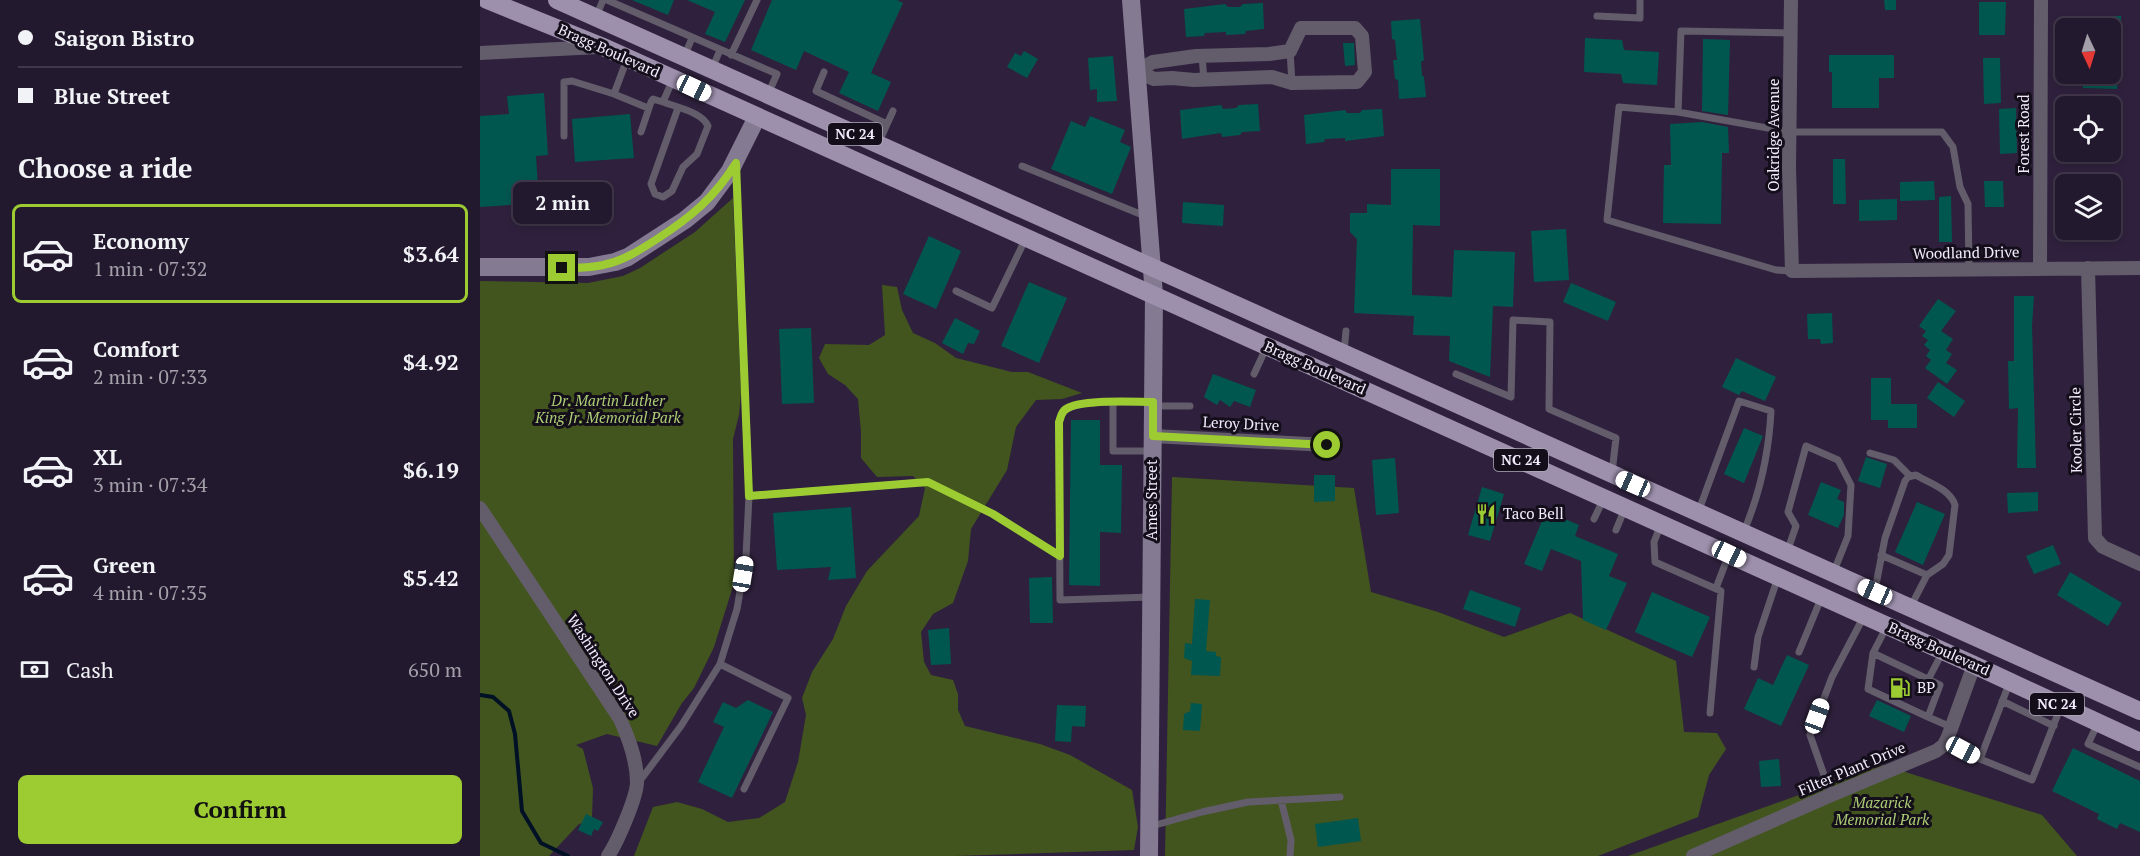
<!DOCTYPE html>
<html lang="en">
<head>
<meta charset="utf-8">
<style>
  body { margin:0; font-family:"PT Serif",serif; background:#2b2236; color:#f1f3f6; height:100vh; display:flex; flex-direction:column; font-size:22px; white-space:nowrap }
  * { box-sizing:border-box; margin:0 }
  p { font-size:20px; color:#a3a0aa }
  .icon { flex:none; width:33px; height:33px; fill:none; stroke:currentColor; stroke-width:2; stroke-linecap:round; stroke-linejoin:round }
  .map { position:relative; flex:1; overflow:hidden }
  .panel { display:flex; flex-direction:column; background:#23192e; width:480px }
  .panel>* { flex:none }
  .top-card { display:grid; align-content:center; height:132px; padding:0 18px; background:#23192e }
  .needle { width:39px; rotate:176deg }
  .fabs { position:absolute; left:1575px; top:18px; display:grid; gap:12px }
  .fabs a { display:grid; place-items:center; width:66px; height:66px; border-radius:9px; background:#23192e; box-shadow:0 3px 9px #0003,0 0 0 2px #40384a; font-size:30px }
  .end { position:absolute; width:27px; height:27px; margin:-14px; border:8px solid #9ccb32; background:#111; box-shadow:0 0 0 3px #111 }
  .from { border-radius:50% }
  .bubble { position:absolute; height:42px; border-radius:9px; background:#23192e; box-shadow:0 3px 9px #0003,0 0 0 2px #40384a; font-size:20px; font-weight:700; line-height:42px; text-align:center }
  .car { position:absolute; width:18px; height:36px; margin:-18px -9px; border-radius:8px; box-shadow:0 0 4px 2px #0007; background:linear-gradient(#fff 24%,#345 0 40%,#fff 0 76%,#345 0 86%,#fff 0) }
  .top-card b { display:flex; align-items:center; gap:21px; height:57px; font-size:22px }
  .top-card b+b { border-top:2px solid #40384a }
  .top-card i { width:15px; height:15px; background:#f1f3f6 }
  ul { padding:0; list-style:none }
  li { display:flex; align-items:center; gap:18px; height:99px; margin:0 12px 9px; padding:0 6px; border:3px solid transparent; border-radius:9px }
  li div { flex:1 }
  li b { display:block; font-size:22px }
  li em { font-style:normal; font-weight:700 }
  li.selected { border-color:#9ccb32 }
  li>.icon { width:54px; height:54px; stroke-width:1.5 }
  h2 { padding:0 18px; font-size:27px; line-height:72px }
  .pay { display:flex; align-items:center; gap:15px; height:66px; padding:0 18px; font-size:22px }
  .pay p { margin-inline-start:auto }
  .button { display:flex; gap:12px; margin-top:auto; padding:12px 18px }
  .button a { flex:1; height:69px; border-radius:9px; background:#9ccb32; color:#111; font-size:24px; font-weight:700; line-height:69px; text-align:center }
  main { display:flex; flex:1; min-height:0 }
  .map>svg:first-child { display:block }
</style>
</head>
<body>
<main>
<section class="panel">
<div class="top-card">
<b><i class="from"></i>Saigon Bistro</b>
<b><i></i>Blue Street</b>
</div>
<h2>Choose a ride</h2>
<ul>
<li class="selected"><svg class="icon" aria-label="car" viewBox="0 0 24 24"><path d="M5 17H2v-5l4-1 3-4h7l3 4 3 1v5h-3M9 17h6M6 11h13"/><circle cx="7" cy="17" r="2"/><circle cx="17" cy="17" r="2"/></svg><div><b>Economy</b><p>1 min · 07:32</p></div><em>$3.64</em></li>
<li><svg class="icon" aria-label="car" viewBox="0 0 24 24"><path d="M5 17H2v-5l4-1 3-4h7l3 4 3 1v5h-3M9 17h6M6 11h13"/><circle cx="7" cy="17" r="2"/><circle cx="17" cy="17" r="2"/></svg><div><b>Comfort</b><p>2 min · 07:33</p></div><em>$4.92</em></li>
<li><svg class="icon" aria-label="car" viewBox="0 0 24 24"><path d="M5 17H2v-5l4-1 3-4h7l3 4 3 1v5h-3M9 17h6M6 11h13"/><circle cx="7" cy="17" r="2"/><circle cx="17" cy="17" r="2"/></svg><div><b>XL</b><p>3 min · 07:34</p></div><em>$6.19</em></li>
<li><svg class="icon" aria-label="car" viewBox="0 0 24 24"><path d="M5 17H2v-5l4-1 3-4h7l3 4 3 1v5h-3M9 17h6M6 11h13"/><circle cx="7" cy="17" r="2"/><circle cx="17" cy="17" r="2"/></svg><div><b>Green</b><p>4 min · 07:35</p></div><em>$5.42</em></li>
</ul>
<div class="pay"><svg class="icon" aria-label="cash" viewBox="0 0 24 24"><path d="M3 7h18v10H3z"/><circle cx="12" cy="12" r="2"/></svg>Cash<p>650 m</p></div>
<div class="button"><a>Confirm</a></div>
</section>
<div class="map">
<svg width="1660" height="856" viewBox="0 0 1660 856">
  <rect width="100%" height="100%" fill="#2f213d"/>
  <path fill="#42551e" d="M253 198 261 393 259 415 253 439 254 583 234 647 214 688 202 703 177 746 127 734 96 745 103 749 113 788 112 817 98 825 69 856H0V281L108 283 143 276 160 268 215 232Z
    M402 285 417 287 422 310 433 333 455 343 476 358 532 372H548L602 393 582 399 556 400 536 427 527 470 491 529 488 561 473 603 453 614 441 632 444 662 451 675 473 680 478 694V710L485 726 560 744 590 755 652 790 658 827 654 850 475 856H154L173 807 197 802 222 809 248 822 279 818 305 802 318 762 326 715 322 698 332 672 353 639 366 606 387 571 439 516 445 488 433 476 397 477 381 458V432L378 399 365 385 348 374 339 358 345 344 389 345 405 335Z
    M692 477 874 488 891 592 958 612 1024 637 1090 613 1196 661 1204 732 1237 733 1246 749 1229 775 1218 817 1118 856H685Z
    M1403 765 1562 815 1597 856H1148Z"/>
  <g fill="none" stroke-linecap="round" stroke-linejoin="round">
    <path stroke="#001125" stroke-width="4" d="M0 695 13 697 29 711 35 734 42 811 61 843 88 856"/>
  </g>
  <path fill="#005750" d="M152 0H194L188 15Z
    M207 0H265L245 42 225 34 235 12Z
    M292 0H417L423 3 391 73 411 82 398 111 359 93 369 72 324 51 316 70 271 50Z
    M1404 0H1416V10H1405Z
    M1499 2H1526L1525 35H1499Z
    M783 3 784 29 766 31 765 34 746 35V32L725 33 724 36 706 37 704 9 745 4 748 7H760L763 4Z
    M1641 16V46H1630V28H1599V17Z
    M940 19 944 60 941 62 942 75 944 77 946 97 919 99 918 80 915 79 913 60H917L915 40 912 39 911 21Z
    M1105 38 1142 40 1144 50 1179 52 1177 85 1143 83 1141 74 1104 72Z
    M1223 39 1250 40 1248 115 1222 111Z
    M863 43H874L875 65 865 66Z
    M544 51 558 59 547 78 527 67 535 53 541 56Z
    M1349 55H1414V78H1399V108H1352V72H1349Z
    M633 56 637 101 617 102V89L610 90 608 58Z
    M1503 58H1520L1521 103 1504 104Z
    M1603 74H1638L1637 89 1603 88Z
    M64 93 68 155 56 156 59 203 0 207V116L29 114 27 96Z
    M778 104 780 131 762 132 760 135 742 137 741 133 702 139 700 110 741 105 743 109 756 108 759 105Z
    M1536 108 1537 153 1520 154 1519 109Z
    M902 109 904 136 865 141V138L845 139 844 142 826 144 824 115 865 110 867 113H880L882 110Z
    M150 114 154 158 95 162 92 119Z
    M610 116 645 130 640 142 651 147 632 194 571 169 591 121 605 127Z
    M1222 122 1248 127 1249 153H1242L1241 224 1183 223 1184 165H1191L1190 124Z
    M1353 159H1365L1366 204H1353Z
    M911 169H960V226L933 225 932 295 972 297 974 250 1035 252 1033 307 1013 306 1010 377 969 361 970 336 933 335 934 316 874 313 877 239 870 232V213H887V204L911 205Z
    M1454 181 1455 200 1420 201V182Z
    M1504 181H1523L1524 207H1505Z
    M1471 196 1472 242H1459V197Z
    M1417 199V220L1379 221V200Z
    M703 202 744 205 743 226 702 223Z
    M1086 229 1089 280 1054 282 1051 231Z
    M449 236 481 251 456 309 423 294Z
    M549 282 587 298 559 363 521 346Z
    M1091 283 1136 302 1128 321 1083 302Z
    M1534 296H1554L1552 326 1556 468H1537L1538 408 1529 409 1528 361H1534Z
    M1458 299 1476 311 1461 331 1473 339 1466 350 1472 354 1466 363 1477 370 1467 384 1445 368 1451 360 1446 356 1450 350 1444 345 1448 340 1442 336 1446 331 1439 326Z
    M1352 313 1353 343 1341 344 1340 339H1328L1327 314Z
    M475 318 500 331 494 344 488 343 483 354 462 343Z
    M331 328 334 403 302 404 299 329Z
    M1256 358 1296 377 1285 401 1262 391 1259 395 1242 387Z
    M733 374 776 390 770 407 754 401 750 407 740 400 737 405 724 397Z
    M1391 378H1411V404H1437V428H1408V420H1391Z
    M1458 382 1485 401 1474 417 1447 398Z
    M591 420H620V465H642L641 533 620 532V586L589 585Z
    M1264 428 1283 436 1264 483 1244 474Z
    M1386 457 1407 464 1400 488 1378 481Z
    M915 458 919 513 896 515 892 460Z
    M834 475H855V501L834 502Z
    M1341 482 1361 490 1357 499 1364 502V515L1358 528 1328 515Z
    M1002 487 1024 494 1010 541 988 535Z
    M1558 492V511L1528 513 1527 493Z
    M1437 502 1465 514 1443 565 1415 552Z
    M371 507 376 578 348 580 351 567 297 570 293 513Z
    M1066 511 1099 525 1095 536 1138 554 1129 576 1147 583 1126 630 1103 620 1101 561 1071 549 1062 571 1044 564Z
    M1573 545 1581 564 1554 574 1546 556Z
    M1590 572 1642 603 1628 626 1577 595Z
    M572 577 573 623H550L549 578Z
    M990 590 1041 608 1035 627 983 609Z
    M1172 592 1230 617 1212 657 1155 632Z
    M715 599 730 600 726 651 736 652V656L741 657 740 676 711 675 712 661 704 658 705 643 712 644Z
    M469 628 471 664 451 665 448 630Z
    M1307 655 1329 665 1301 726 1264 709 1278 678 1293 685Z
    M268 700 293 712 252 798 218 782 244 727 233 722 243 702 256 708Z
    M1397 700 1431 716 1424 732 1389 716Z
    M711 703 722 704 720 731 703 730 704 714 710 711Z
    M577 705 606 706 605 727 592 726 591 742 575 741Z
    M1593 748 1660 781V832L1640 823 1637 829 1617 819 1619 814 1572 791Z
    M1299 759 1301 786 1281 787 1279 761Z
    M106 814 123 822 118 831 114 829 111 836 98 830Z
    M878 818 881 841 838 847 835 824Z"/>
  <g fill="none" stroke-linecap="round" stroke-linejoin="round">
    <path stroke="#635d6b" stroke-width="7" d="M127 0 297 74 288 94
      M1117 16 1160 18V0
      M116 17 123 0
      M1311 33 1201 31 1198 112 1310 132H1462L1473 147 1480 187 1488 204 1489 269
      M810 51 812 83
      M251 55 277 0
      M722 56 724 80
      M204 57 212 38
      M232 69 240 50
      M344 72 336 91 407 124
      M134 94 168 108
      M183 102C196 107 222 112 228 126L217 154 203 167 192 191 183 197 175 194 171 184 198 108
      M1198 112 1139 107 1127 220 1296 270 1312 271
      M161 132 171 102 173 99 183 102 193 79
      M84 136V82L92 81 134 94 147 59
      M398 144 413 111
      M542 166 665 216
      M476 291 512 308 545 240
      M864 352 866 331
      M774 374 787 346
      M976 374 1031 397 1033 320 1070 322 1069 409 1136 438 1132 473
      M633 402V451H672
      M673 406H710
      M1390 453 1414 460 1430 476
      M269 496 448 482 513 514 580 556
      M1219 510 1259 401 1291 411C1289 451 1280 493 1264 531
      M1114 519 1123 500
      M1181 524 1174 542 1175 562 1241 591 1230 713
      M1136 530 1145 508
      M1307 552 1316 526 1308 512 1326 446 1358 460 1371 485 1368 536 1354 571
      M1401 555 1447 575
      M1236 588 1249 554
      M1395 590 1405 538 1425 481 1428 477 1436 475C1449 483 1470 489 1475 505L1469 555 1463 564 1447 575 1431 606
      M671 597 580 600 579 422C581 417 581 413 586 410 601 399 651 402 671 402
      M1319 652 1342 596
      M1393 653 1460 685 1448 717 1388 689 1393 653 1407 626
      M240 664 308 698 264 789
      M1274 667 1278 637 1298 577
      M1448 680 1462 653
      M1522 701 1574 726
      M1448 717 1471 727
      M1618 723 1608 744 1660 767
      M1466 741 1500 759 1529 684
      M1500 759 1552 780 1581 706
      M159 782 201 726 240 664 257 609 266 556 269 496 256 171
      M1351 795 1330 735 1352 677 1383 618
      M801 800 811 840 810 856
      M672 826 722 812 768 802 860 797"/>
    <path stroke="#635d6b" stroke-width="14" d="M1311 0 1309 167 1312 271 1660 268
      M821 28H875L882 36 885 72 877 82 812 83 792 77 714 80 692 78 674 79 656 71 673 62 716 56 789 54 810 51Z
      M0 53 119 47
      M1608 268 1615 538 1623 547 1660 564
      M1560 269 1561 0
      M673 436 847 445
      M0 508 140 719C149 739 157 760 157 782 157 797 137 843 128 856
      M1213 856 1351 795 1456 751 1464 745 1468 737 1494 665"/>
    <path stroke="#847a91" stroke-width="18" d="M651 0 674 295 669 856
      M0 267H109L135 262 148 257 205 220 227 202 250 171 277 117"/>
    <path stroke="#9d90ad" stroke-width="18" d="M7 0 121 46 1494 665 1660 742
      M77 0 1660 711"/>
  </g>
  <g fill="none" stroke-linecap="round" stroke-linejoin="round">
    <path stroke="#9ccb32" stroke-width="8" d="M82 268C96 268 110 268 123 265 143 261 160 250 177 239 211 217 234 198 256 163L269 496 448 482 513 514 580 556 579 422C581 417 581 412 586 409 602 399 653 402 673 402V436L847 445"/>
  </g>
  <defs>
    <g id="restaurant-bare" transform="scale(1.62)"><path d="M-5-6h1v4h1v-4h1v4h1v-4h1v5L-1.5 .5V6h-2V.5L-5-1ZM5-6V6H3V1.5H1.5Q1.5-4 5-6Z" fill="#9ccb32" stroke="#140e1b" stroke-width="2.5" paint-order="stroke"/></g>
    <g id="fuel-bare" transform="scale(1.62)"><path d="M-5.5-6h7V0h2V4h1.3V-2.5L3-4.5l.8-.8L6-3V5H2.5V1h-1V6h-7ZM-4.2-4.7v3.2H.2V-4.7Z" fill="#9ccb32" stroke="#140e1b" stroke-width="2.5" paint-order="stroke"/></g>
  </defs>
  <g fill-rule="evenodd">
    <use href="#restaurant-bare" x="1006" y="514"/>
    <use href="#fuel-bare" x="1420" y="688"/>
  </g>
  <g text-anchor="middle" stroke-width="6" stroke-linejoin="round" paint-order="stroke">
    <g fill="#140e1b" stroke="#b1a9ba" stroke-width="1.5">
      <rect x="348" y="123" width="54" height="22" rx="4.5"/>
      <rect x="1014" y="449" width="54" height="22" rx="4.5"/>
      <rect x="1550" y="693" width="54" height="22" rx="4.5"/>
    </g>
    <g font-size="14" font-weight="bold" fill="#f4ecfe">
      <text x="375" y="139">NC 24</text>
      <text x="1041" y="465">NC 24</text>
      <text x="1577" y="709">NC 24</text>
    </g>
    <g font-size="15" fill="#f4ecfe" stroke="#140e1b">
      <text transform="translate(129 51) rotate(24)" y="5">Bragg Boulevard</text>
      <text transform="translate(1544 134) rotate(-90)" y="5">Forest Road</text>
      <text transform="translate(1294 135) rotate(-90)" y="5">Oakridge Avenue</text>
      <text transform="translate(1486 253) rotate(-1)" y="5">Woodland Drive</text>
      <text transform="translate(835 368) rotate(24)" y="5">Bragg Boulevard</text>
      <text transform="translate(761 424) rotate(3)" y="5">Leroy Drive</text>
      <text transform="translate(1596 430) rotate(-91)" y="5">Kooler Circle</text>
      <text transform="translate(672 500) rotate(-90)" y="5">Ames Street</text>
      <text transform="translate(1459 649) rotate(24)" y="5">Bragg Boulevard</text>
      <text transform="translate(123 666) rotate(57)" y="5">Washington Drive</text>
      <text transform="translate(1372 769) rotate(-23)" y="5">Filter Plant Drive</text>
    </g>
    <g font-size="15" font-style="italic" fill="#adce75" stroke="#140e1b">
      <text x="128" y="406">Dr. Martin Luther<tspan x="128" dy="17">King Jr. Memorial Park</tspan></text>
      <text x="1402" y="808">Mazarick<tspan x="1402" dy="17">Memorial Park</tspan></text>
    </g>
    <g font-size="15" fill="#f4ecfe" stroke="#140e1b" text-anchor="start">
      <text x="1023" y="519">Taco Bell</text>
      <text x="1437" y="693">BP</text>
    </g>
  </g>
</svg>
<div class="fabs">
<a><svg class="needle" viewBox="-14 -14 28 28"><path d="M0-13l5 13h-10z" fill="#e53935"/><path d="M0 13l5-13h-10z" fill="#a3a0aa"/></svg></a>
<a><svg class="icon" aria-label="locate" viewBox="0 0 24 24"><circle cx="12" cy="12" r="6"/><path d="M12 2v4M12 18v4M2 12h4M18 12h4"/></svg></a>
<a><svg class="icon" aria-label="layers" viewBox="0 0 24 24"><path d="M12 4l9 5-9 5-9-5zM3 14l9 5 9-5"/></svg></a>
</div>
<i class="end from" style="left:847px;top:445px"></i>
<i class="end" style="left:82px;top:268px"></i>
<div class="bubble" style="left:33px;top:182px;width:99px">2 min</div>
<i class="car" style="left:214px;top:88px;rotate:115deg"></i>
<i class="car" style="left:1153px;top:484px;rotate:294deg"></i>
<i class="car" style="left:1249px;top:554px;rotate:115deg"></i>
<i class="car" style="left:263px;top:574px;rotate:9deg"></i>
<i class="car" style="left:1395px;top:592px;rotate:294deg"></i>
<i class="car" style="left:1337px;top:716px;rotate:20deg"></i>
<i class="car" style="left:1483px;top:750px;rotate:118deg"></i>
</div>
</main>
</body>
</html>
